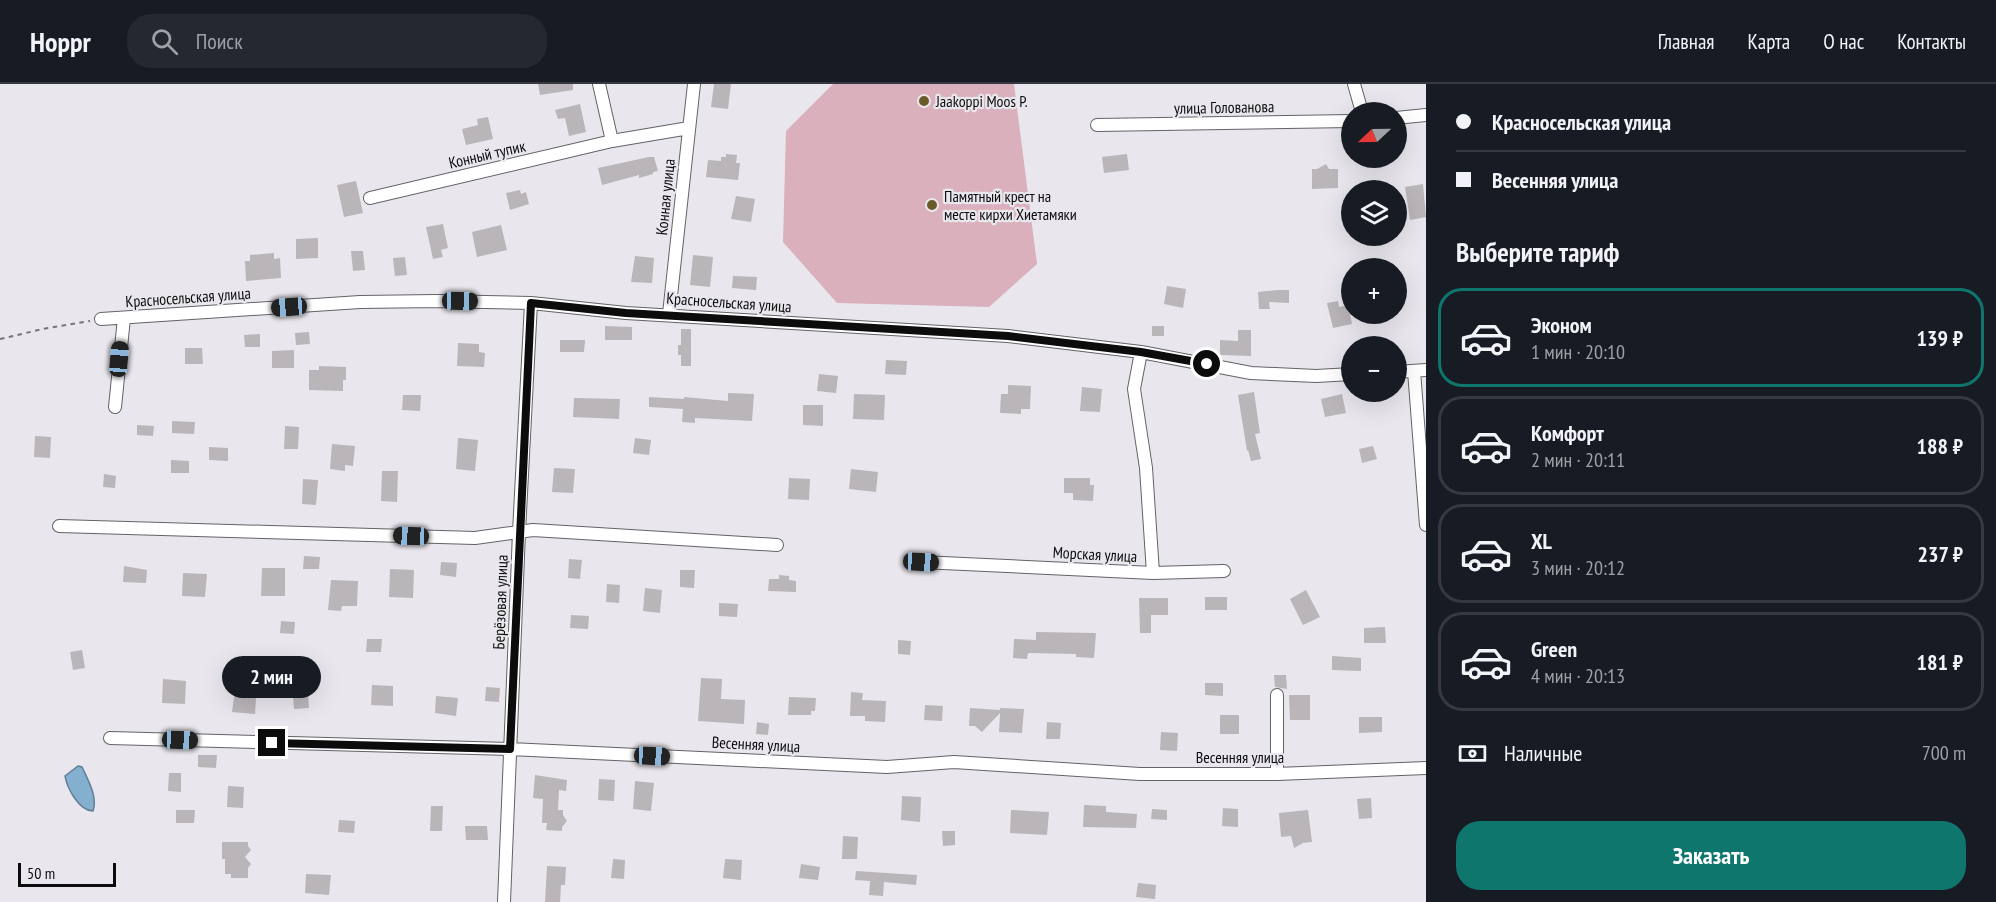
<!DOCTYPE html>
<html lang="ru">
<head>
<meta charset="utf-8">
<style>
  body { margin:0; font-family:"PT Sans Narrow",sans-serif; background:#242831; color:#f1f3f6; height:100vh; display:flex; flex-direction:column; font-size:22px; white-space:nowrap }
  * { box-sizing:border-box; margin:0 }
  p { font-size:20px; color:#9ea1a6 }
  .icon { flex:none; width:33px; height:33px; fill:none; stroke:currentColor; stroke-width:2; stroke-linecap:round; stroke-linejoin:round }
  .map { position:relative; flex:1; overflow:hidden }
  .drawer { display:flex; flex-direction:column; background:#171b24; width:570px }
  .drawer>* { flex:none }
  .top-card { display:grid; align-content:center; height:132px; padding:0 30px; background:#171b24 }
  .needle { width:39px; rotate:248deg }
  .fabs { position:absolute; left:1341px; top:18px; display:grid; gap:12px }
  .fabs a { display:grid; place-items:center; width:66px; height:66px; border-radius:50%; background:#171b24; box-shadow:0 6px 24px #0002; font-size:30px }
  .scale { position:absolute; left:18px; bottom:15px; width:98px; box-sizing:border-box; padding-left:6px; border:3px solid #0c0c0d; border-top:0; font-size:16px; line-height:21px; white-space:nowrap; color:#0c0c0d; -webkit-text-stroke:4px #e9e7ed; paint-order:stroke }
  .end { position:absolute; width:27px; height:27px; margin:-14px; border:8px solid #0c0c0d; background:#fff; box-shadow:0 0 0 3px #fff }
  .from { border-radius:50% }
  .bubble { position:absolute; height:42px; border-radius:21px; background:#171b24; box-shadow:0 6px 24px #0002; font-size:20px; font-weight:800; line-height:42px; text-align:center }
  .car { position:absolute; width:18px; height:36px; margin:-18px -9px; border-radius:8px; box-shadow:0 0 4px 2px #0007; background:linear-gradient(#222 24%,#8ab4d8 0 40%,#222 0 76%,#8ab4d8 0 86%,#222 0) }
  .top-card b { display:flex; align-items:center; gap:21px; height:57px; font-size:22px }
  .top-card b+b { border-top:2px solid #363941 }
  .top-card i { width:15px; height:15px; background:#f1f3f6 }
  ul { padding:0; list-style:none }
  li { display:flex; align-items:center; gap:18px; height:99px; margin:0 12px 9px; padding:0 18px; border:3px solid #363941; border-radius:24px }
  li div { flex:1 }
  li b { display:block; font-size:22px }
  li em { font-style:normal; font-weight:800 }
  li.on { border-color:#0f766e }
  li>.icon { width:54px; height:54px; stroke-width:1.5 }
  h2 { padding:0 30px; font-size:27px; line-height:72px }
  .pay { display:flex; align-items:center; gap:15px; height:66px; padding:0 30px; font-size:22px }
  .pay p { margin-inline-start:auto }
  .action { display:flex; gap:12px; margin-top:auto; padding:12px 30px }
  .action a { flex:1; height:69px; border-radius:24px; background:#0f766e; color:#fff; font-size:24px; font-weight:800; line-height:69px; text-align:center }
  header { display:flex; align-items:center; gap:36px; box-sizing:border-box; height:84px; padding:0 30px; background:#171b24; border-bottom:2px solid #363941 }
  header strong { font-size:28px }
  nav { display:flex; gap:33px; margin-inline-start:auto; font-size:21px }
  .search { width:420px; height:54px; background:#242831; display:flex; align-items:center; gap:15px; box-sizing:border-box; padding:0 21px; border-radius:24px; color:#9ea1a6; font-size:22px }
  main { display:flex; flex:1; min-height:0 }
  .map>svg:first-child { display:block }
</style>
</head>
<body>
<header>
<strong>Hoppr</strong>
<div class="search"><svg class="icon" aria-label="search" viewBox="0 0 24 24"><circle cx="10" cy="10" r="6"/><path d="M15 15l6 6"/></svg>Поиск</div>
<nav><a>Главная</a><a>Карта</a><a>О нас</a><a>Контакты</a></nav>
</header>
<main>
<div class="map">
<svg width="1426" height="818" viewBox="0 0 1426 818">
  <rect width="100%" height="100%" fill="#e9e7ed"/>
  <path fill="#d9b0bb" d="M833 0H1014L1037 180 989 223 837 219 783 158 786 47Z"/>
  <path fill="#84afcf" stroke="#607e95" stroke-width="1.5" d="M78 682 82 683C88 696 98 713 93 727 79 727 67 704 65 692Z"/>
  <path fill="#bab5b9" d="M538 0H573V6L540 11Z
    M714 0H731L728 25 711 23Z
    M580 20 586 48 569 52 565 34 558 35 555 26Z
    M488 33 493 55 466 61 462 45 478 41 477 35Z
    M726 70 737 71 736 79H740L738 96 706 93 708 76 721 77V73H726Z
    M1127 70 1129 86 1104 89 1102 73Z
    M649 73H654L658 87 653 88V90L639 94V91L602 101 598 84Z
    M1326 80 1329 85H1338V104L1312 105V85H1317Z
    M356 97 363 129 344 133 337 101Z
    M1423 100 1426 133 1410 136 1405 103Z
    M520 106 521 110 526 108 529 120 510 126 506 109Z
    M736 112 755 115 751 138 731 135Z
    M443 140 448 164 441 166 443 173 433 175 426 143Z
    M501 141 507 166 477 173 472 148Z
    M318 154V174L296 175V155Z
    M351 167H363L365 186 353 187Z
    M274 169V175L280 174 281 194 246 197 245 177H250V171Z
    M693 171 713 173 710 203 690 201Z
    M635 172 654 174 652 199 631 198Z
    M405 173 407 191 395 192 393 174Z
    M733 192 757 193 756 206 732 204Z
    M1167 202 1186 205 1183 224 1164 220Z
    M1278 206H1289V219L1269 218 1270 225H1259L1258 208Z
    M1338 217 1339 223 1348 221 1352 240 1333 244 1327 219Z
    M605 242 632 243V256H605Z
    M1152 242H1164V252H1152Z
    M681 245H691V282H681V271H678V261H681Z
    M1238 246H1251V272L1220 271V256L1238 257Z
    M309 248 310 260 296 261 295 249Z
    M260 250V263H245L244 251Z
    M560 256H585L584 268H560Z
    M458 259 479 260V268L485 269 484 283 457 282Z
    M185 264H202L203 280H185Z
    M294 266V284H272V267Z
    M886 276 907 277 906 291 885 290Z
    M319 282 346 283V296H343V307L309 306V286H319Z
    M819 290 838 292 836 309 817 307Z
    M1008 301 1031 302 1030 325H1021V330L1000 329 1001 310H1008Z
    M1082 303 1102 305 1100 328 1080 327Z
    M1254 308 1260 349 1255 350 1261 375 1251 377 1248 366 1247 367 1238 311Z
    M728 309 754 310 752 337 695 334V339L682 338 683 325 649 323V313L684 315V313L728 317Z
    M854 310 885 311 884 336 853 335Z
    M1342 310 1346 329 1325 333 1321 315Z
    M403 311H421L420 327 402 326Z
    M574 314 620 315 619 335 573 333Z
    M803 321H823V342L803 341Z
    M172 337 195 338 194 350 172 349Z
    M137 341 154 342 153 352 137 351Z
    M285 342 299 343 298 365H284Z
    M35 352 51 353 50 374 34 373Z
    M458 354 478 356 475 387 456 385Z
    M635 354 651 356 649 371 633 369Z
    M332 360 355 362 353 382 345 381V387L330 385Z
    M1373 362 1377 375 1362 379 1359 365Z
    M209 363 228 364V377L209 376Z
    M171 376 189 377V389H171Z
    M554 384 575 385 573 409 552 408Z
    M851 385 878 388 876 408 849 405Z
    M382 387H398L397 418 381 417Z
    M104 390 116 392 115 404 103 403Z
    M789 394 810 395 809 416 788 415Z
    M1064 394H1090V401H1094L1093 417 1073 416V409H1064Z
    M303 395 318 396 316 421 302 420Z
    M304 472 320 473 319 485H303Z
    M569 475 582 476 580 495 568 494Z
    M441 478 457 479 456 493 440 491Z
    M124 482 147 486 146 499 123 498Z
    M262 484H285V512H261Z
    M390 485 414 486 413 514 389 513Z
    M680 486H695L694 504 680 503Z
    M183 489 207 490 205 513 182 512Z
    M779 491 789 492V496L796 497V508L768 507 769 495H779Z
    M331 496 358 497 357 522H342L341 527 328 526Z
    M607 500 620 501 619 519 606 518Z
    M645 504 662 506 660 529 643 527Z
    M1306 506 1320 533 1303 541 1290 515Z
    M1205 513H1227V526H1205Z
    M1139 514H1168V531H1151V549H1140Z
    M719 519 738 520 737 533 719 532Z
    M571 531 589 532 588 545 570 544Z
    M281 537 295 538 294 550 280 549Z
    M1385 543 1386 559H1364V544Z
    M1036 548 1096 549 1094 574 1076 573V570L1028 569 1027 575 1013 574 1014 555 1036 556Z
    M367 555H382L381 568H366Z
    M898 556 911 557 910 571 898 570Z
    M82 566 85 584 73 586 70 568Z
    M1332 572 1361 574V587L1332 586Z
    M1274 591H1286L1287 605 1275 603Z
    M701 594 722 595 721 615 745 616 744 640 698 637Z
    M163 595 186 597 185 620 162 619Z
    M1205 599H1223V612L1205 611Z
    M372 601 393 602V622L371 621Z
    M486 603 500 604 499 618 485 617Z
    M851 608 863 609 862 616 886 617 885 638 865 637V632H850Z
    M308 610 309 624 294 625 293 611Z
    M1289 611H1310V636H1290Z
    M436 612 458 614 456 632 435 629Z
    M234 613 256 614 255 630 232 628Z
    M789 613 816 614 815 627H811V631H788Z
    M925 621 943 622 942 637 924 636Z
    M970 624 1000 626V624L1024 625 1022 649 999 648 1000 629 982 648 975 642H969Z
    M1220 631H1239V650H1220Z
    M1359 633H1382V648L1359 649Z
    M757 638 769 640 768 651 756 650Z
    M1047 638 1061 639 1060 655H1046Z
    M1161 648 1178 649 1177 667 1160 666Z
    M198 671H217L216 684 198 683Z
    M169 689H181V708L168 707Z
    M535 691 567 696 566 707 559 706 558 726H563V731L567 737 562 743V747L546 746 547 739H542L543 715 533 714Z
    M599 695 615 696 614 717 598 716Z
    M635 697 654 699 651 727 633 725Z
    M228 702 244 703 243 724 227 723Z
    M902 712 921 713 920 738 901 736Z
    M1371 714 1372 734 1359 735 1357 715Z
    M1084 721 1106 722V728L1137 730 1136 744 1083 743Z
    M431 722H443L442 747H430Z
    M1223 724 1238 725V743L1222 742Z
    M1152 725 1167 726V736L1151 735Z
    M176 726H195L194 739H176Z
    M1011 726 1049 728 1047 751 1010 749Z
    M1308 726 1312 758 1303 759 1294 764 1291 752 1281 753 1279 729Z
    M339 736 355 737 354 749 338 748Z
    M465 742H487L488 756H466Z
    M942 747H955V761L943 762Z
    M843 752 858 753 857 775H842Z
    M222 758H248V762L251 766 245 773 251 780 248 784V794H231V790H225V775H222Z
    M613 775 625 776 624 795 611 794Z
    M725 775 742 776 741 796 723 794Z
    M801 780 820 783 818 796 799 794Z
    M547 782 566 783 565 801H561L560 818H545Z
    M856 787 917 791 916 801 884 798 883 812 869 811 870 797 855 796Z
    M306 790 331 791 329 811 305 809Z
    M1138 799 1156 801 1155 815 1136 813Z"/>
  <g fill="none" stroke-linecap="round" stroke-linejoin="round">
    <g stroke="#636267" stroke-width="14">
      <path id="minor" d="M599 0 612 57 689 44
        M1354 0 1362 28
        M1396 34 1426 31
        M1097 41 1352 37
        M370 114 612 57
        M669 230 694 0
        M101 235 360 218 436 217 531 219 626 229 1008 252 1141 268 1251 289 1316 292 1352 290
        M1414 287 1426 441
        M1396 288 1426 286
        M115 323 124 234
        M59 442 475 454 533 446 777 461
        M921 478 1153 489 1146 384 1134 305 1141 268
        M1153 489 1224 487
        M1277 611V690
        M110 654 510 665 887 683 954 678 1140 690H1277L1426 684
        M504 818 519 448 531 219"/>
    </g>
    <path stroke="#757478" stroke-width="2" stroke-dasharray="4.5 4.5" stroke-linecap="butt" d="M0 255 43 245 90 237"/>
    <use href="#minor" stroke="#fff" stroke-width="12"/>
  </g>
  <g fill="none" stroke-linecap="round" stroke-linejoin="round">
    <path stroke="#0c0c0d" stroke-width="8" d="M272 659 510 665 531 219 626 229 1008 252 1141 268 1207 280"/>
  </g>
  <g fill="#6a5a27" stroke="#e9e7ed" stroke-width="2">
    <circle cx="924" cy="17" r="6"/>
    <circle cx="932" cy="121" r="6"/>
  </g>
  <g text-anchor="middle" stroke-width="4.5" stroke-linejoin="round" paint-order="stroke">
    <g font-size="16" fill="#0c0c0d" stroke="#e9e7ed" text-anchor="start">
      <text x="936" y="23">Jaakoppi Moos P.</text>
      <text x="944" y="118">Памятный крест на<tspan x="944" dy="18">месте кирхи Хиетамяки</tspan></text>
    </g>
    <g font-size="16" fill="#0c0c0d" stroke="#e9e7ed">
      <text transform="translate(1224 23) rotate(-1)" y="6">улица Голованова</text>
      <text transform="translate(487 70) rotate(-13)" y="6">Конный тупик</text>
      <text transform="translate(665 113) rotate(-84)" y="6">Конная улица</text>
      <text transform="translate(188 213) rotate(-4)" y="6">Красносельская улица</text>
      <text transform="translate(729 218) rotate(4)" y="6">Красносельская улица</text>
      <text transform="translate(1095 470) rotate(3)" y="6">Морская улица</text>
      <text transform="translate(500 518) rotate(-88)" y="6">Берёзовая улица</text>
      <text transform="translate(756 660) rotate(3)" y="6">Весенняя улица</text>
      <text x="1240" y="679">Весенняя улица</text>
    </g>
  </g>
</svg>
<div class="fabs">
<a><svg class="needle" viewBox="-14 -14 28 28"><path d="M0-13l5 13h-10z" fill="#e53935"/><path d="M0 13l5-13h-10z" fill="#9ea1a6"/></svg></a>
<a><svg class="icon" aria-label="layers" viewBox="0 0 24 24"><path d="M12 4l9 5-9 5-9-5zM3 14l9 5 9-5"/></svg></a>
<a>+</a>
<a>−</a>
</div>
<div class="scale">50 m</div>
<i class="end from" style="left:1207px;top:280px"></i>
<i class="end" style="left:272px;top:659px"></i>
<div class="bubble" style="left:222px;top:572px;width:99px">2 мин</div>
<i class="car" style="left:460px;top:217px;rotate:91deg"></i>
<i class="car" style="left:289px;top:223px;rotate:266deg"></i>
<i class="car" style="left:119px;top:275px;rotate:5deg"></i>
<i class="car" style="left:411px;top:452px;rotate:272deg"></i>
<i class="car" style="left:921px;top:478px;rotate:93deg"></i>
<i class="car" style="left:180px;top:656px;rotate:92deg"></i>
<i class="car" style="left:652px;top:672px;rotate:93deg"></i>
</div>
<section class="drawer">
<div class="top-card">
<b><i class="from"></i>Красносельская улица</b>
<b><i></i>Весенняя улица</b>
</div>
<h2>Выберите тариф</h2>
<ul>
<li class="on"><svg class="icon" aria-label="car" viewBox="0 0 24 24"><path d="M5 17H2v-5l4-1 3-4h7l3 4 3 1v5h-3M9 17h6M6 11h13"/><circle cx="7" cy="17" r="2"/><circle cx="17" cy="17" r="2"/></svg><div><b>Эконом</b><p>1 мин · 20:10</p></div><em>139 ₽</em></li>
<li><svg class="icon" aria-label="car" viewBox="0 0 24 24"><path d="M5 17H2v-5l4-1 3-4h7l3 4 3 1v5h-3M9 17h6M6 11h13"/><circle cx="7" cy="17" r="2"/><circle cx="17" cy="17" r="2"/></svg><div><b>Комфорт</b><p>2 мин · 20:11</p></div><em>188 ₽</em></li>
<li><svg class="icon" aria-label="car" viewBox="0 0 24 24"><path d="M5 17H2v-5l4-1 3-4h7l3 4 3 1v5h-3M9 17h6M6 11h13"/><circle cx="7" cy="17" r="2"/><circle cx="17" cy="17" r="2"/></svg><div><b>XL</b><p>3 мин · 20:12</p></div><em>237 ₽</em></li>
<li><svg class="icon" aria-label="car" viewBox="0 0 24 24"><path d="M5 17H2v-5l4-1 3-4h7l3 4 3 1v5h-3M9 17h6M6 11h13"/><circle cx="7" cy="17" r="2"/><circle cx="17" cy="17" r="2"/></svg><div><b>Green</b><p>4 мин · 20:13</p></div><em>181 ₽</em></li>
</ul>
<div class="pay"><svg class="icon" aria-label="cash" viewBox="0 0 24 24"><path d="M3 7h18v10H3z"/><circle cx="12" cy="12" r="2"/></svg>Наличные<p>700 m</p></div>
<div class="action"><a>Заказать</a></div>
</section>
</main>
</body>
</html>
